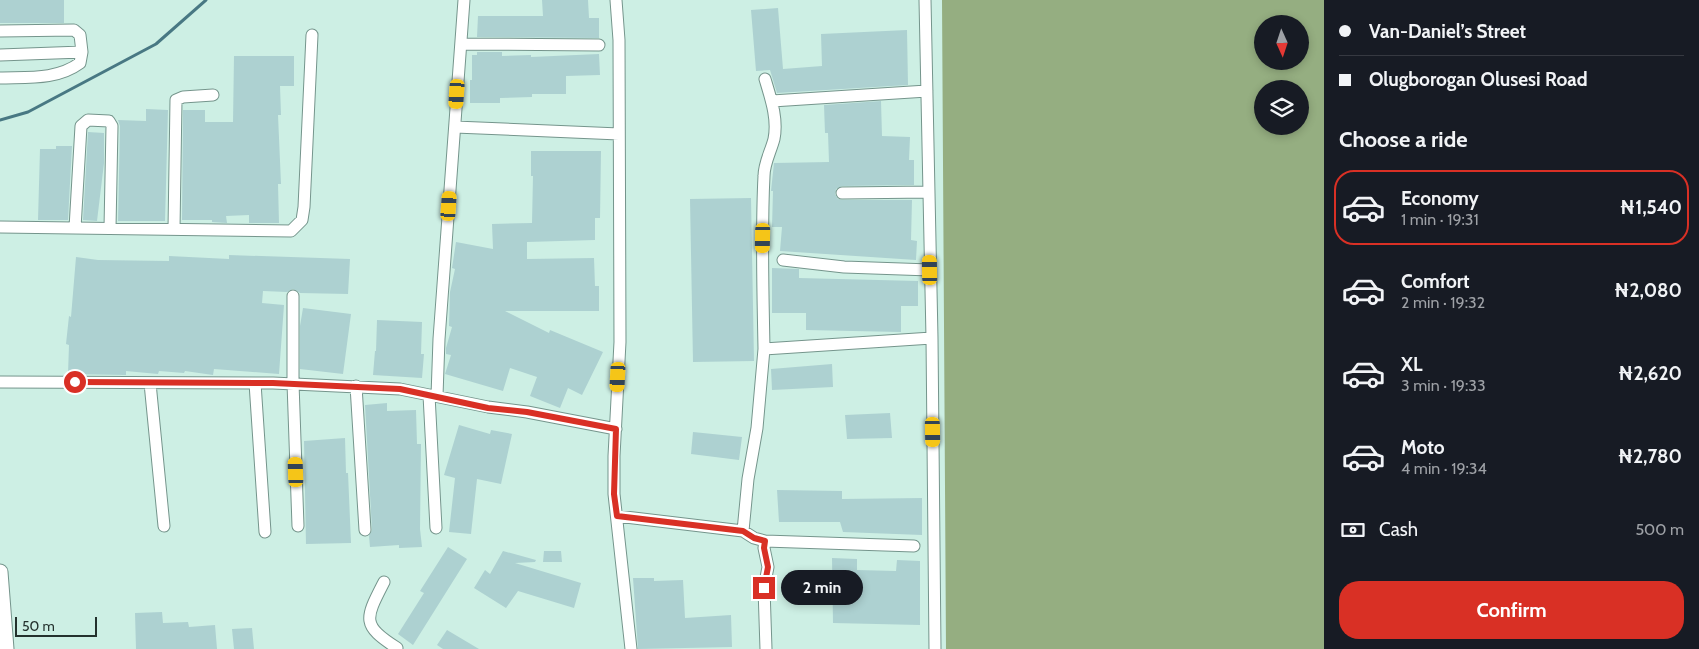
<!DOCTYPE html>
<html lang="en">
<head>
<meta charset="utf-8">
<style>
  body { margin:0; font-family:Cabin,sans-serif; background:#20242c; color:#f1f3f6; height:100vh; display:flex; flex-direction:column; font-size:19px; white-space:nowrap }
  * { box-sizing:border-box; margin:0 }
  p { font-size:16px; color:#9ea1a6 }
  .icon { flex:none; width:28px; height:28px; fill:none; stroke:currentColor; stroke-width:2; stroke-linecap:round; stroke-linejoin:round }
  .map { position:relative; flex:1; overflow:hidden }
  .panel { display:flex; flex-direction:column; background:#171b24; width:375px }
  .panel>* { flex:none }
  .hud { display:grid; align-content:center; height:110px; padding:0 15px; background:#171b24 }
  .needle { width:32px; rotate:177deg }
  .fabs { position:absolute; left:1254px; top:15px; display:grid; gap:10px }
  .fabs a { display:grid; place-items:center; width:55px; height:55px; border-radius:50%; background:#171b24; box-shadow:0 2px 8px #0003; font-size:25px }
  .scale { position:absolute; left:15px; bottom:12px; width:82px; box-sizing:border-box; padding-left:5px; border:2px solid #24312d; border-top:0; font-size:14px; line-height:18px; white-space:nowrap; color:#24312d; -webkit-text-stroke:4px #cdefe4; paint-order:stroke }
  .end { position:absolute; width:22px; height:22px; margin:-11px; border:6px solid #d93025; background:#fff; box-shadow:0 0 0 2px #fff }
  .from { border-radius:50% }
  .bubble { position:absolute; height:35px; border-radius:18px; background:#171b24; box-shadow:0 2px 8px #0003; font-size:16px; font-weight:700; line-height:35px; text-align:center }
  .car { position:absolute; width:15px; height:30px; margin:-15px -8px; border-radius:6px; box-shadow:0 0 4px 1px #0007; background:linear-gradient(#f5c518 24%,#345 0 40%,#f5c518 0 76%,#345 0 86%,#f5c518 0) }
  .hud b { display:flex; align-items:center; gap:18px; height:48px; font-size:19px }
  .hud b+b { border-top:1px solid #363941 }
  .hud i { width:12px; height:12px; background:#f1f3f6 }
  ul { padding:0; list-style:none }
  li { display:flex; align-items:center; gap:15px; height:75px; margin:0 10px 8px; padding:0 5px; border:2px solid transparent; border-radius:20px }
  li div { flex:1 }
  li b { display:block; font-size:19px }
  li em { font-style:normal; font-weight:700 }
  li.on { border-color:#d93025 }
  li>.icon { width:45px; height:45px; stroke-width:1.5 }
  h2 { padding:0 15px; font-size:22px; line-height:60px }
  .pay { display:flex; align-items:center; gap:12px; height:55px; padding:0 15px; font-size:19px }
  .pay p { margin-inline-start:auto }
  .button { display:flex; gap:10px; margin-top:auto; padding:10px 15px }
  .button a { flex:1; height:58px; border-radius:20px; background:#d93025; color:#fff; font-size:20px; font-weight:700; line-height:58px; text-align:center }
  main { display:flex; flex:1; min-height:0 }
  .map>svg:first-child { display:block }
</style>
</head>
<body>
<main>
<div class="map">
<svg width="1324" height="649" viewBox="0 0 1324 649">
  <rect width="100%" height="100%" fill="#cdefe4"/>
  <path fill="#95ae81" fill-rule="evenodd" d="M942 0H1324V649H946ZM1262 24H1300V61H1262ZM1262 89H1300V126H1262Z"/>
  <g fill="none" stroke-linecap="round" stroke-linejoin="round">
    <path stroke="#487883" stroke-width="3" d="M0 120 28 112 156 44 206 0"/>
  </g>
  <path fill="#add1d1" d="M0 0H64V23H0Z
    M542 0H588L589 18H599V38L477 37 478 16H543Z
    M778 8 783 69 822 66 821 34 907 30 908 85 777 93 770 70 756 71 751 10Z
    M477 52H502V56L531 55V57L599 54 600 75 566 76V94H532V97L500 98V103H470V80H472V55H477Z
    M234 56H294V86H280L281 115H278L281 184H278L279 223H249V215L226 216 227 223 212 222V220H182L183 110H205V122H233Z
    M881 101 882 136 910 137 909 160H914V185L842 186 836 189 835 194 838 199 842 200H912L911 240 917 241 916 260 780 251 782 227H772L773 191H771L774 163 829 162 828 133H825L824 105Z
    M146 109 168 110 165 221H118L120 126 118 120 146 121Z
    M88 132 104 133V163L97 221 83 220Z
    M56 146H72L68 220H38L40 149H56Z
    M531 151H601L600 218H595V240L527 242V259L594 258 595 286H599V311H505L549 333 550 330 603 352 582 395 568 388 560 408 530 396 537 377 510 368 503 391 445 374 451 355 446 354V348L452 327 449 326 450 292 455 269 452 268 456 242 493 249 492 224 532 223 533 176H531Z
    M751 198 754 361 693 362 690 199Z
    M229 255 350 259 348 294 300 293 293 289 287 292 263 291 262 303 284 305 279 374 214 369 213 375 185 371 184 373 159 371 158 374 126 371V375L68 374 69 345 66 344 69 316 71 317 76 257 98 260 169 261V256L229 259Z
    M772 268 799 269V278L918 281V306H901V332L806 330V313H772Z
    M303 308 351 314 343 374 300 369V326Z
    M377 320 422 322 421 354H424L422 378 373 375 375 351H376Z
    M832 364 833 387 772 390 771 369Z
    M387 403V411L416 410 417 444H421L420 529 422 547 399 548V545L370 547 369 536 372 530 365 405Z
    M890 413 892 438 847 439 845 415Z
    M459 425 490 434 491 430 512 434 501 484 477 479 471 534 449 532 455 478 444 475Z
    M693 432 742 437 739 460 691 454Z
    M345 438 346 473H348L351 543 306 544 304 441Z
    M777 490 842 491V499L922 498V535L843 532 840 522H779Z
    M448 547 467 559 413 645 398 634 424 593 420 591Z
    M503 551 536 560 535 562 515 563 581 583 574 608 518 591 506 608 474 588 485 570 490 574Z
    M544 551H561L562 562H543Z
    M832 558 857 559V570L896 571 897 560 920 561V625L833 623Z
    M633 578H654V581L683 580 685 618 731 615 732 647 638 649Z
    M162 612 163 623 188 622 189 627 215 625 217 649H136L135 613Z
    M252 628 254 649H234L232 629Z
    M447 630 479 649H443L437 645Z"/>
  <g fill="none" stroke-linecap="round" stroke-linejoin="round">
    <g stroke="#75958c" stroke-width="13">
      <path id="minor" d="M616 0 619 40 620 342 614 456V494L631 649
        M925 0 932 338 935 649
        M0 31 74 30 80 35 82 52
        M461 44 599 45
        M0 55 82 52 80 63C57 80 28 77 0 78
        M765 79C771 99 778 119 774 139 771 151 764 163 764 176 761 234 763 291 764 349L932 338
        M772 101 927 91
        M455 127 619 134
        M842 193 929 192
        M0 227 291 231 302 220 304 207 312 35
        M75 228 81 126 88 120 109 121 112 126 110 228
        M174 229 176 100 183 97 213 95
        M783 260 844 267 930 270
        M293 296V383L298 526
        M0 382 273 383 400 389 488 407 527 412 616 429
        M150 383 164 526
        M255 383 265 532
        M356 386 365 530
        M429 395 436 528
        M437 396 439 339 464 0
        M617 516 743 531 754 538 765 541 764 548 768 567 764 588 766 649
        M743 531 748 479 757 428 764 349
        M765 541 914 546
        M384 582C365 619 361 625 397 648"/>
    </g>
    <g stroke="#75958c" stroke-width="17">
      <path id="major" d="M0 572 6 649"/>
    </g>
    <use href="#minor" stroke="#fff" stroke-width="11"/>
    <use href="#major" stroke="#fff" stroke-width="15"/>
  </g>
  <g fill="none" stroke-linecap="round" stroke-linejoin="round">
    <path stroke="#d93025" stroke-width="6" d="M75 382 273 383 400 389 488 408 527 412 616 429 614 494 617 516 743 531 754 538 765 541 764 548 768 567 764 588"/>
  </g>
</svg>
<div class="fabs">
<a><svg class="needle" viewBox="-14 -14 28 28"><path d="M0-13l5 13h-10z" fill="#e53935"/><path d="M0 13l5-13h-10z" fill="#9ea1a6"/></svg></a>
<a><svg class="icon" aria-label="layers" viewBox="0 0 24 24"><path d="M12 4l9 5-9 5-9-5zM3 14l9 5 9-5"/></svg></a>
</div>
<div class="scale">50 m</div>
<i class="end from" style="left:75px;top:382px"></i>
<i class="end" style="left:764px;top:588px"></i>
<div class="bubble" style="left:781px;top:570px;width:82px">2 min</div>
<i class="car" style="left:457px;top:94px;rotate:184deg"></i>
<i class="car" style="left:449px;top:206px;rotate:4deg"></i>
<i class="car" style="left:763px;top:238px;rotate:181deg"></i>
<i class="car" style="left:930px;top:270px;rotate:359deg"></i>
<i class="car" style="left:618px;top:377px;rotate:183deg"></i>
<i class="car" style="left:933px;top:432px;rotate:179deg"></i>
<i class="car" style="left:296px;top:472px;rotate:358deg"></i>
</div>
<section class="panel">
<div class="hud">
<b><i class="from"></i>Van-Daniel’s Street</b>
<b><i></i>Olugborogan Olusesi Road</b>
</div>
<h2>Choose a ride</h2>
<ul>
<li class="on"><svg class="icon" aria-label="car" viewBox="0 0 24 24"><path d="M5 17H2v-5l4-1 3-4h7l3 4 3 1v5h-3M9 17h6M6 11h13"/><circle cx="7" cy="17" r="2"/><circle cx="17" cy="17" r="2"/></svg><div><b>Economy</b><p>1 min · 19:31</p></div><em>₦1,540</em></li>
<li><svg class="icon" aria-label="car" viewBox="0 0 24 24"><path d="M5 17H2v-5l4-1 3-4h7l3 4 3 1v5h-3M9 17h6M6 11h13"/><circle cx="7" cy="17" r="2"/><circle cx="17" cy="17" r="2"/></svg><div><b>Comfort</b><p>2 min · 19:32</p></div><em>₦2,080</em></li>
<li><svg class="icon" aria-label="car" viewBox="0 0 24 24"><path d="M5 17H2v-5l4-1 3-4h7l3 4 3 1v5h-3M9 17h6M6 11h13"/><circle cx="7" cy="17" r="2"/><circle cx="17" cy="17" r="2"/></svg><div><b>XL</b><p>3 min · 19:33</p></div><em>₦2,620</em></li>
<li><svg class="icon" aria-label="car" viewBox="0 0 24 24"><path d="M5 17H2v-5l4-1 3-4h7l3 4 3 1v5h-3M9 17h6M6 11h13"/><circle cx="7" cy="17" r="2"/><circle cx="17" cy="17" r="2"/></svg><div><b>Moto</b><p>4 min · 19:34</p></div><em>₦2,780</em></li>
</ul>
<div class="pay"><svg class="icon" aria-label="cash" viewBox="0 0 24 24"><path d="M3 7h18v10H3z"/><circle cx="12" cy="12" r="2"/></svg>Cash<p>500 m</p></div>
<div class="button"><a>Confirm</a></div>
</section>
</main>
</body>
</html>
